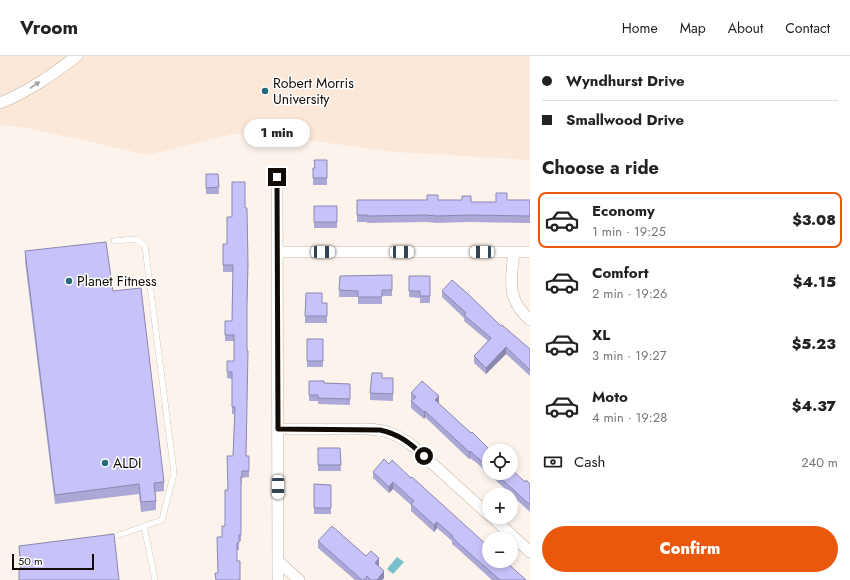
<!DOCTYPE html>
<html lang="en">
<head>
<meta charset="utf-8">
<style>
  body { margin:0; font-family:Jost,sans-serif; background:#f6f6f6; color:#222; height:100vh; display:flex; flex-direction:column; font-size:15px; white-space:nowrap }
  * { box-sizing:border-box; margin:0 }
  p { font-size:13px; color:#767676 }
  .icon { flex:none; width:22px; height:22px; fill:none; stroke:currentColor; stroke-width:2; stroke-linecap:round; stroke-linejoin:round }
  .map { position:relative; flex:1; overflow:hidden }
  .side { display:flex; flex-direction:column; background:#fff; width:320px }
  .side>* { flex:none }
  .hud { display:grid; align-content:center; height:88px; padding:0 12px; background:#fff }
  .fabs { position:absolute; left:482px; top:388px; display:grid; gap:8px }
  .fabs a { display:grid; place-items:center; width:36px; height:36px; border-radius:50%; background:#fff; box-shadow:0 2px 6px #0003; font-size:20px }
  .scale { position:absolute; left:12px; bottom:10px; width:82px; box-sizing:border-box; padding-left:4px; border:2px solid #120b06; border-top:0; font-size:11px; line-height:14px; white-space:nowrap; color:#120b06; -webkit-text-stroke:3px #fff; paint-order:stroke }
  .end { position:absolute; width:18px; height:18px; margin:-9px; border:5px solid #120b06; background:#fff; box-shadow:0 0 0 2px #fff }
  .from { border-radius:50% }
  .bubble { position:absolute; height:28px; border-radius:14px; background:#fff; box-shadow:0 2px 6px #0003; font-size:13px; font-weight:800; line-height:28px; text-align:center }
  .car { position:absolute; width:12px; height:24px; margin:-12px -6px; border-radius:5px; box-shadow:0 0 3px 1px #0007; background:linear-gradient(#fff 24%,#345 0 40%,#fff 0 76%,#345 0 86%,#fff 0) }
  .hud b { display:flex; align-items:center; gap:14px; height:38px; font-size:15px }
  .hud b+b { border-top:1px solid #e0e0e0 }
  .hud i { width:10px; height:10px; background:#222 }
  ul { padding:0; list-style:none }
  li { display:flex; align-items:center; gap:12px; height:56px; margin:0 8px 6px; padding:0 4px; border:2px solid transparent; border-radius:8px }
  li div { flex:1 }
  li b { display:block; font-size:15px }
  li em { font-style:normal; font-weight:800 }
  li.active { border-color:#ea580c }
  li>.icon { width:36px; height:36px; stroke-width:1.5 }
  h2 { padding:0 12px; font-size:18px; line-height:48px }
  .pay { display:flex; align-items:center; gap:10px; height:44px; padding:0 12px; font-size:15px }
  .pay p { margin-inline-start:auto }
  .action { display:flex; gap:8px; margin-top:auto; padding:8px 12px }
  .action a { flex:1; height:46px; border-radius:24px; background:#ea580c; color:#fff; font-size:16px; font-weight:800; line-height:46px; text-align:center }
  header { display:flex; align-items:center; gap:24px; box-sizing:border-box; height:56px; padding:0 20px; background:#fff; border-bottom:1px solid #e0e0e0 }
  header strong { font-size:19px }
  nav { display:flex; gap:22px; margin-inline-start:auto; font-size:14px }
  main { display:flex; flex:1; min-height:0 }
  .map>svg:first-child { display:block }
</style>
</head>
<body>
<header>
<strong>Vroom</strong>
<nav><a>Home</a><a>Map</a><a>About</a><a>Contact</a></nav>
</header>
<main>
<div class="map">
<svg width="530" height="524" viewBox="0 0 530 524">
  <rect width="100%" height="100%" fill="#fcf4ec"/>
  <path fill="#fbe8d8" d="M0 0H530V104L394 96 286 81 232 78 148 99 28 72 0 69Z"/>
  <path fill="#76c0cc" d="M397 501 404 506 393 518 387 513Z"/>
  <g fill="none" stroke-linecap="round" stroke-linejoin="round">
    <g stroke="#c4b09e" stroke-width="6">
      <path id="lane" d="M144 470 155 524
        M108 481 116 480 162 464 174 417 145 190 136 183 114 185"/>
    </g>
    <g stroke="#c4b09e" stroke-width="12">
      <path id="street" d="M0 47C28 36 53 18 77 0
        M277 121 278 524
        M277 196H530
        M514 196C511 225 506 243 530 264
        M278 373H367C387 374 397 378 414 391L489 459
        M492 461 530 496
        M278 505 299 524"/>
    </g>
    <use href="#lane" stroke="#fff" stroke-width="5.5"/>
    <use href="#street" stroke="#fff" stroke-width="11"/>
  </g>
  <path fill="#aba8d7" d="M327 104V129H313V112H314Z
    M206 118H218L219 138H206Z
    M357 144H438L471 146H496L507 144H530V167L470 166 436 167 427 166 367 167V166H357Z
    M314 150H337V172H314Z
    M245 152 248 216 247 252 246 400H249V421L242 422V427H241V485H239V494H237L218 517 222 481 225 470 228 434 233 400 235 358H232V323L227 322V316L234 305V285H225V265H232L233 216H223V188H227L232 161Z
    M25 195 113 235 164 426V435L155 436 156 445V454L141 456 139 438 55 448 25 205Z
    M392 219V240H382V248H358V241H339L340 220Z
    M409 220H430V247H420V242L409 241Z
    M442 235 501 270 530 293V320L506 298 486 318 474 307V300L488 285 464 265V262L442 241Z
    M322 247H327V267H305V260Z
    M307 283H323V311H307Z
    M382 322H393V345L370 344V337Z
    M309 325 324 327 350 328V349L318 348V345H309Z
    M411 337 439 346 438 347 489 395V417H511L525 426 530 428V456L478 408 470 402 469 403 425 361 424 363 411 352V345L412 344 411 343Z
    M318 392H340L341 415H318Z
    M389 408 411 422 526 524H492L459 494 452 488V485L437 472 434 476 411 455V449L393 433 389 437 373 422V416Z
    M314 428 331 429V458H314Z
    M318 485 379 509 378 510 384 522 382 524H355L318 492Z
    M19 490 119 524H19V515L20 514 19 502Z"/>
  <path fill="#8b88af" d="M506 291V298L486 318V312Z
    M439 340V346L435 350V344Z
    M425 355V361L424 363V356Z
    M470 395V402L469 403V396Z
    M393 426V433L389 437V431Z
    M437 466V472L434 476V469Z
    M379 502V509L375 514V507Z
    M384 515V522L382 524H377Z"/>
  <path fill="#c7c3fa" stroke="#8b88af" d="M314 104H327V122H313V112H315Z
    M206 118H218L219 131 206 132Z
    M232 126H245V152H247L248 209 247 247V295H248L246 400H249V415H242V420H241V479H239V487H237V505H240V524H216L215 517H218L217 481H222V470H225V434H228L227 400H233L235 351H232V316H227V305H234V279H225V265H232L233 209H223V188H227V161H232Z
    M496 137H507V144H530V160L470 159 436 160 427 159 367 160V159H357V144H427V139H438V144H462V140H471V146H496Z
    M314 150H337V166H314Z
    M106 186 113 235 141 232 164 426 154 427 156 445 141 446 139 428 55 439 25 195Z
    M392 219V234H382V241H358V235L339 234 340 220Z
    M409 220H430V240H420V235H409Z
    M452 224 467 237 501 270 502 269 530 293V314L506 291 486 312 474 300 491 282 464 259 466 257 442 235Z
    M306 237H322V247H327V260H305Z
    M307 283H323V305H307Z
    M372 317H382V322H393V338L370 337Z
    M309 325H324V327L350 328V343L318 342V339H309Z
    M422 325 439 340 435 344 471 377 472 376 491 395H489V412L470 395 469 396 425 355 424 356 411 345 416 341 411 337Z
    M318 392H340L341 409H318Z
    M384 403 389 408 392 404 411 422 412 421 489 491V505H505L526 524H500L459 488 452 481 453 480 437 466 434 469 411 448 414 445 393 426 389 431 373 416Z
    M511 413 525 426 526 424 530 428V449L495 417H511Z
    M314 428 331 429V452H314Z
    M332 470 366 500 371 495 379 502 375 507 384 515 377 524H371L367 520 364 524H362L318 485Z
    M114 478 119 524H19V515L21 512 19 490Z"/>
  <defs><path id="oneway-solid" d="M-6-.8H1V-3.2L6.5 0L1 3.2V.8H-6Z"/></defs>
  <use fill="#a09d9b" href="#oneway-solid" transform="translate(35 29) rotate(-34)"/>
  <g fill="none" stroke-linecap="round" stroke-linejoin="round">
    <path stroke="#120b06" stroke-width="5" d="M277 121 278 373 380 374C399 378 410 387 424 400"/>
  </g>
  <g fill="#286a7d" stroke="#fff" stroke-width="1.5">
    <circle cx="265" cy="35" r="4"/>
    <circle cx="69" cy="225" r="4"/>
    <circle cx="105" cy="407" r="4"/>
  </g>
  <g text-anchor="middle" stroke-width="3" stroke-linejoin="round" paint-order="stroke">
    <g font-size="14" fill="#120b06" stroke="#fff" text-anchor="start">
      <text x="273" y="32">Robert Morris<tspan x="273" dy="16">University</tspan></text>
      <text x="77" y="230">Planet Fitness</text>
      <text x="113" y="412">ALDI</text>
    </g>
  </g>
</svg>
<div class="fabs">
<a><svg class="icon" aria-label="locate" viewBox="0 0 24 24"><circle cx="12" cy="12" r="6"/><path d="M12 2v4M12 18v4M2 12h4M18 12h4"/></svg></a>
<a>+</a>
<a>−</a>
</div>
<div class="scale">50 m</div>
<i class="end from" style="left:424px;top:400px"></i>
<i class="end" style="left:277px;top:121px"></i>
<div class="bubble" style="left:244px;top:63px;width:66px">1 min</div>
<i class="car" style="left:323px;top:196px;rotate:90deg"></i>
<i class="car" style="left:402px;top:196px;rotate:90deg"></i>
<i class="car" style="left:482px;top:196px;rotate:270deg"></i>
<i class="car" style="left:278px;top:431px;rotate:180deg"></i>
</div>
<section class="side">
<div class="hud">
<b><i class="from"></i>Wyndhurst Drive</b>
<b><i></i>Smallwood Drive</b>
</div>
<h2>Choose a ride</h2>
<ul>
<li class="active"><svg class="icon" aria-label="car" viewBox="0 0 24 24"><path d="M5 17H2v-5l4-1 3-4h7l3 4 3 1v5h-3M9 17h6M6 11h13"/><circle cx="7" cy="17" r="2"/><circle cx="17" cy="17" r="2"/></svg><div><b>Economy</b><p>1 min · 19:25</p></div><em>$3.08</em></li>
<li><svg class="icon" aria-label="car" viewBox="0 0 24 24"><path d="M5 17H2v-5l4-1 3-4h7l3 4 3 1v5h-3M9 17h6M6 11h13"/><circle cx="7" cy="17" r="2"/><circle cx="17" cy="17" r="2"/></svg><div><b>Comfort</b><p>2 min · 19:26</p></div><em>$4.15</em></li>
<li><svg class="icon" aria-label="car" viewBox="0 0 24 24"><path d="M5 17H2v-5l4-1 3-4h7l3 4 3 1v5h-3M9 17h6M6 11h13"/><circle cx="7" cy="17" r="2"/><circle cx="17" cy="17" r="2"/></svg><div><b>XL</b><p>3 min · 19:27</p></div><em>$5.23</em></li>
<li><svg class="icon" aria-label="car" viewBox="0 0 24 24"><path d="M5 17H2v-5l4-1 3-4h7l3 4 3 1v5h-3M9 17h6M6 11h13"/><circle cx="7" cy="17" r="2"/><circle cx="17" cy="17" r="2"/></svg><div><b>Moto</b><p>4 min · 19:28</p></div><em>$4.37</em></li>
</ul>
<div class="pay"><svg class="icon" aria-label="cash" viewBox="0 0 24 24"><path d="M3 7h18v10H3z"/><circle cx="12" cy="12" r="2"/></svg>Cash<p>240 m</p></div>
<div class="action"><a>Confirm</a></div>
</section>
</main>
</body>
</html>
